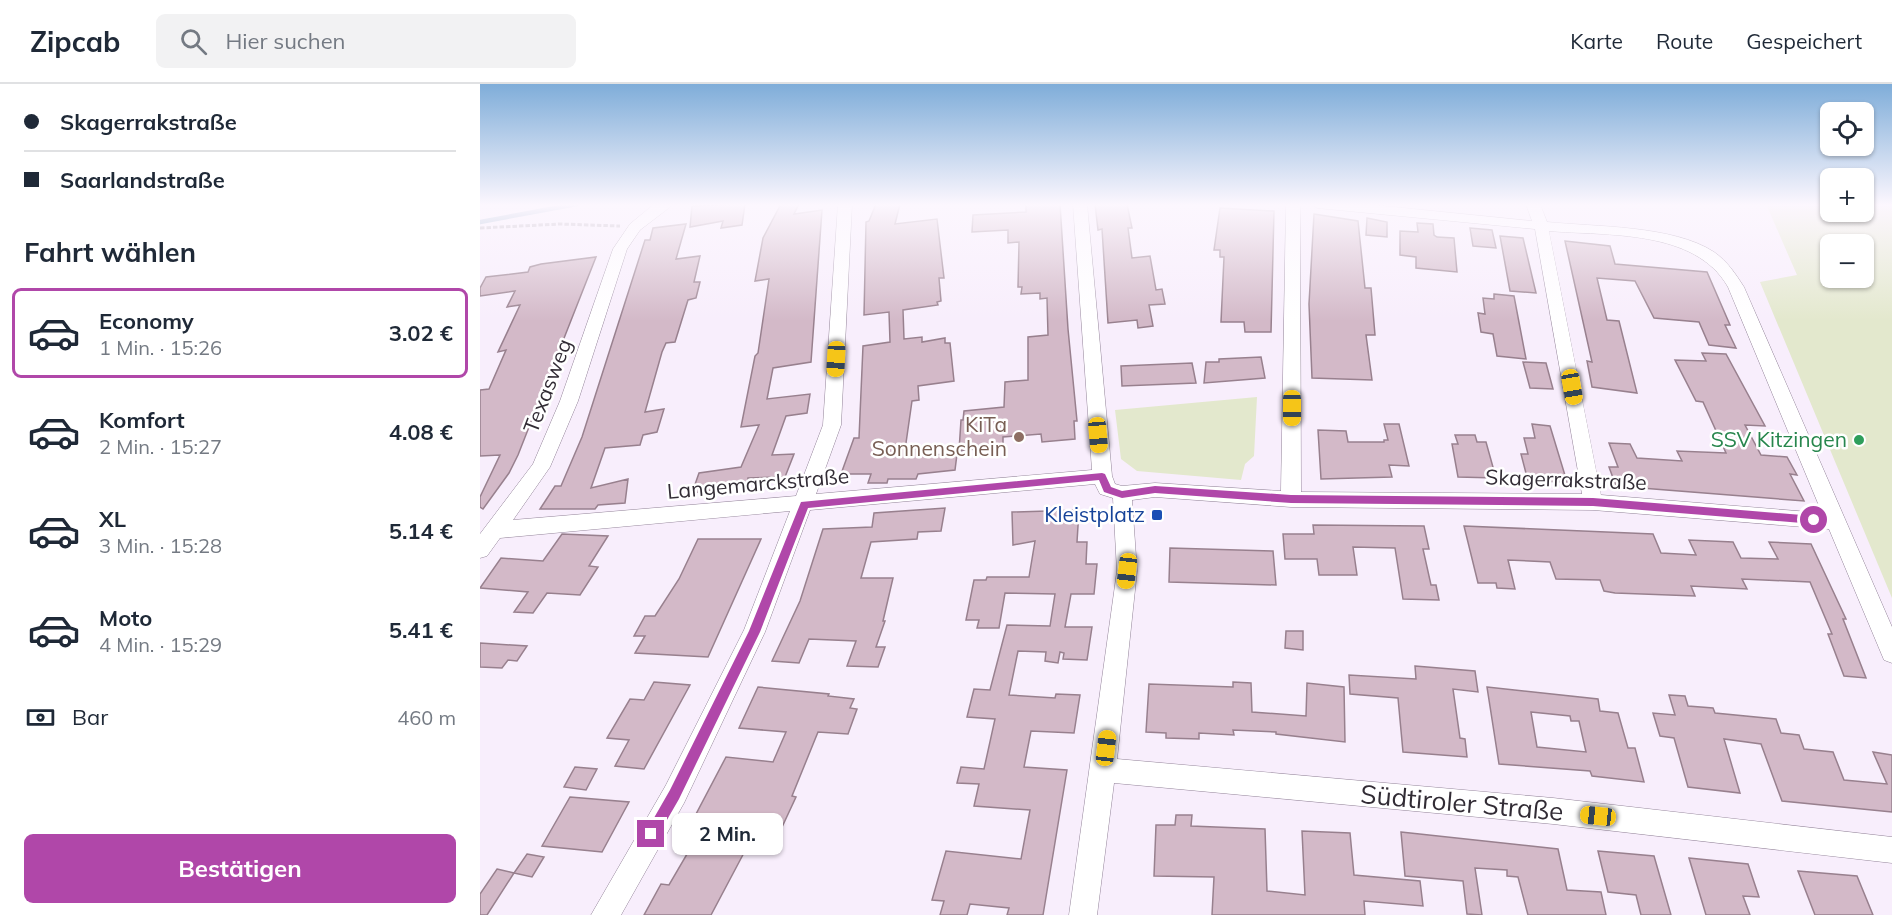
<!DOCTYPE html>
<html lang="de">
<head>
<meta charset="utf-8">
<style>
  body { margin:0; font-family:Mulish,sans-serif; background:#f2f2f3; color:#1f2937; height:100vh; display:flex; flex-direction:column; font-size:22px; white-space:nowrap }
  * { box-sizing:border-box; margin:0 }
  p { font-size:20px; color:#747a83 }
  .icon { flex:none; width:33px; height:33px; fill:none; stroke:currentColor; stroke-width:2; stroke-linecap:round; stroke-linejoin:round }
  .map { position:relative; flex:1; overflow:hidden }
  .side { display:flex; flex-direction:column; background:#fff; width:480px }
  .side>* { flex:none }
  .top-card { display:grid; align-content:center; height:132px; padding:0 24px; background:#fff }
  .controls { position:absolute; left:1340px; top:18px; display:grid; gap:12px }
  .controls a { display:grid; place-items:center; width:54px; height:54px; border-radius:9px; background:#fff; box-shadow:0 2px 4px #0004; font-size:30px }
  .end { position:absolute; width:27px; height:27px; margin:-14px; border:8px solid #b047a9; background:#fff; box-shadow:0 0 0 3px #fff }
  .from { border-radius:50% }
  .bubble { position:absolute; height:42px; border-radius:9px; background:#fff; box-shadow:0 2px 4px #0004; font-size:20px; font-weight:700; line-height:42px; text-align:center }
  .car { position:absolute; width:18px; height:36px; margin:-18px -9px; border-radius:8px; box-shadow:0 0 4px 2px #0007; background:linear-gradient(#f5c518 24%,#345 0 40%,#f5c518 0 76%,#345 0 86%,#f5c518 0) }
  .top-card b { display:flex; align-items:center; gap:21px; height:57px; font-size:22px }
  .top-card b+b { border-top:2px solid #e0e1e3 }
  .top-card i { width:15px; height:15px; background:#1f2937 }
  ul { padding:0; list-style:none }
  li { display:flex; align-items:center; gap:18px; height:90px; margin:0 12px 9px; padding:0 12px; border:3px solid transparent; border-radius:9px }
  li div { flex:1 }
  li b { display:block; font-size:22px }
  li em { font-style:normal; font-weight:700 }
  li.selected { border-color:#b047a9 }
  li>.icon { width:54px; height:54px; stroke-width:1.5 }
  h2 { padding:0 24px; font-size:27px; line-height:72px }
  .pay { display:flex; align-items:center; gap:15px; height:66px; padding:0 24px; font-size:22px }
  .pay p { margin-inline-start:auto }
  .action { display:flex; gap:12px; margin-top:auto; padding:12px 24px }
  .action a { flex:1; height:69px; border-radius:9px; background:#b047a9; color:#fff; font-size:24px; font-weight:700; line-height:69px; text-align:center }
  header { display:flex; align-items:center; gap:36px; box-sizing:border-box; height:84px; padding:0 30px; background:#fff; border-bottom:2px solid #e0e1e3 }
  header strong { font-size:28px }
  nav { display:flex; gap:33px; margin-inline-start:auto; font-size:21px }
  .search { width:420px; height:54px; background:#f2f2f3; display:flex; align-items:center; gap:15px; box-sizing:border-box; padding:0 21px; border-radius:9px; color:#747a83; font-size:22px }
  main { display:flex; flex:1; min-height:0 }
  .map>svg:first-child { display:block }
</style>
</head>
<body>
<header>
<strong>Zipcab</strong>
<div class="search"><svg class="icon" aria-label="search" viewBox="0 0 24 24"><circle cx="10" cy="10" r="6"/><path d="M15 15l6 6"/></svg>Hier suchen</div>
<nav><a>Karte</a><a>Route</a><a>Gespeichert</a></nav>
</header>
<main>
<section class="side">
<div class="top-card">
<b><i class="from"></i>Skagerrakstraße</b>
<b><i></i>Saarlandstraße</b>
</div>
<h2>Fahrt wählen</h2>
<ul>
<li class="selected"><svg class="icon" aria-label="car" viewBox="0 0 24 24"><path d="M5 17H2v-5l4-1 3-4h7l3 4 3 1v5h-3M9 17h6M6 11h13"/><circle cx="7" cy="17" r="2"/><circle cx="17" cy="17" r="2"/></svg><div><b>Economy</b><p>1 Min. · 15:26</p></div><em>3.02 €</em></li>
<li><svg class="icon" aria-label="car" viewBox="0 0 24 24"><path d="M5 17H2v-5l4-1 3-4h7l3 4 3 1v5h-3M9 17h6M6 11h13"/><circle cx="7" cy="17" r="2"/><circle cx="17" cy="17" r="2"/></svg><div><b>Komfort</b><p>2 Min. · 15:27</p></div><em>4.08 €</em></li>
<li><svg class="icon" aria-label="car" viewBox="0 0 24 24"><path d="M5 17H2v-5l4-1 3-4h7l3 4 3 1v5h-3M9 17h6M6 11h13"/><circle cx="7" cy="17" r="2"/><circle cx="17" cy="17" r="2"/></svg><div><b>XL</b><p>3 Min. · 15:28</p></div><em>5.14 €</em></li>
<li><svg class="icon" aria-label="car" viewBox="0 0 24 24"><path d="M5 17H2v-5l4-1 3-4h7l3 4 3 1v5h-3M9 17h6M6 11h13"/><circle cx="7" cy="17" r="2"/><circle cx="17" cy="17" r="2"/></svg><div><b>Moto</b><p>4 Min. · 15:29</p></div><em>5.41 €</em></li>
</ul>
<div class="pay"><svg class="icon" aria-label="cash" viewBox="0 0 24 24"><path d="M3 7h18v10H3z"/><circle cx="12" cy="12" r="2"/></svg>Bar<p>460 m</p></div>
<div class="action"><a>Bestätigen</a></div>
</section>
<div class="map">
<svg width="1412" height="831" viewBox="0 0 1412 831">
  <rect width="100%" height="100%" fill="#f8eefc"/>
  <path fill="#e3e8cd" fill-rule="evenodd" d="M1286 120H1350V128H1383V120H1412V514L1280 198 1317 191ZM1383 160V194H1350V160Z
    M777 313 774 372 765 380 761 396 657 387 641 375 635 326Z"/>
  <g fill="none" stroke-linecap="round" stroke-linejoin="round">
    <path stroke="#83a3c2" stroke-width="4.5" d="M0 138 97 120"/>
  </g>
  <path fill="#d3b9c8" stroke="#98808e" stroke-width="1.5" fill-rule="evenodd" d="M265 120 262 141 241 144 243 137 210 143 212 122Z
    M301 120H319L314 130 342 126 331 278 293 284 287 315 330 310 327 329 306 332 292 371 314 370 305 393 268 394 267 401 212 409 219 389 261 383 279 341 261 343 275 272 278 269 289 195 275 197 283 154Z
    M396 120H420L415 140 457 135 464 194H459L461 217 457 218 458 221 423 226 424 255 442 253V258L465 254V259H470L474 297 438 302 439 316 432 317 425 366 444 363 442 371 477 370 475 386 438 390 436 395H408L407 399H388L391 390H361L374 354H379L383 262 410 258 409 228 384 231 386 138 389 137Z
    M546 120H580L588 245 597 337H594L595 355 562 358 561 350 523 353V362L479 367 481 336H483L484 327 524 323 525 298 548 296V253L568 251 567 214 560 215V209L541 210 542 203H538L539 158 528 159V146L492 148 493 131 546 128Z
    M615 120H647L652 144H648L652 174 670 172 676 206 682 205 685 220 669 221 673 242 658 244 657 236 628 239 622 145 618 146Z
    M740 124 794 127 791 248H765L764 238H741L744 173H740V166H734Z
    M834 130 878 137 885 204H891L895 251H886L892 296 832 294 829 220Z
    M887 134 907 138V153L886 151Z
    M937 139 953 140 954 151 957 153 974 154 977 188 936 184V173L920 171V147L938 148Z
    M206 140 196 175 220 172 214 198H220L216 214 208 216 195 258 186 259 182 268 165 328 184 325 177 348 163 351 160 361 125 364 111 404 148 395 145 419 118 421 115 425H60L75 402H81L102 353 165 156H170L173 144Z
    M990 144 1012 146 1016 164 993 162Z
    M1020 152 1043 154 1056 209 1030 207Z
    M1085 157 1130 162 1135 180 1227 188 1250 241H1245L1256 264 1229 261 1219 238 1174 234 1155 197 1117 194 1127 236 1139 237 1157 309 1112 303 1107 277 1112 278Z
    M116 173 38 371 29 389 3 425 0 423V413L20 371 0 372V306L9 305 26 266 18 268 40 221 27 223 35 207 0 212V204L6 193 48 188 50 183 61 180Z
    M1014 210 1034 212 1046 275 1017 272 1013 250 1001 248 998 229 1005 230 1003 214 1014 215Z
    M1222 269 1246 270 1285 342 1265 341 1281 371 1307 373 1317 391 1310 390 1324 417 1136 402 1129 383H1138L1129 359 1150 360 1157 374 1202 377 1197 367 1246 369 1223 318 1216 317 1195 276 1226 277Z
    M781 273 785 294 724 299 726 278H739V275Z
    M1043 278 1066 279 1073 305 1050 304Z
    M712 279 716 299 642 302 641 282Z
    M904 340H919L929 382 909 381 912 393 841 395 838 346 866 347 868 358H904V356H908Z
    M1052 340 1070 342 1087 398 1048 397 1041 370H1048L1044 354H1055Z
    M975 351H995L997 358H1006L1016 394 978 393 972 360H978Z
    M465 424 461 447 438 448 437 455 391 458 381 494H413L403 537H405L396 563H405L398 583 367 582 376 557 329 555 319 579 292 577 320 517 343 445 392 443 394 429Z
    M599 426 597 458H607L606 480H617L614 510H591L585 543H612L607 576 583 575 584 569 580 568 578 579 565 577 566 568 538 567 529 611 575 614 576 610 600 611 594 649 551 647 544 683 587 686 563 831H527L529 824 490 820 487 831H460L464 817 452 816 466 767 541 775 550 726 494 722 499 700 477 699 481 683 504 685 515 635 487 633 494 605 510 606 527 541 570 542 575 510 525 509 519 544H497L499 536H486L494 496H506L507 493H549L555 457 533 461 532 428Z
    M833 441 944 442 949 465H943L951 501H956L959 516 923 515 915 464 873 463 877 491H839L837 475H805L803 450H834Z
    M984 442 1173 450 1181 469 1216 471 1209 456 1253 458 1261 474 1298 475 1289 458 1331 460 1366 535H1363L1386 594 1364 592 1348 550H1352L1330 498 1262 495 1267 505 1211 502 1215 512 1135 509 1124 507 1120 496 1076 495 1070 478 1028 476 1035 505 1017 504 1016 499H998Z
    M82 450 128 452 109 482 118 483 100 511 67 509 53 529 34 528 48 508 0 504 21 474 63 477Z
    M218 455H281L228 573 155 569 165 552H154L165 532H175L199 495Z
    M690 464 793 467 796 501 689 498Z
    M806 547H823V566L805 564Z
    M0 559 47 562 37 577 28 576 22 584 0 583Z
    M935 582 995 587 998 608 973 605 980 654 985 655 987 673 923 668 918 614 870 610 869 591 936 595Z
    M174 598 210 601 164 685 135 682 149 656 127 654 150 615 164 616Z
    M753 598 771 599 772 628 826 632 827 599 864 603 865 658 796 650V648L753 646 754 651 719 649V655L686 654V649L666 648 669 600 753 603Z
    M278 603 349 610 348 612 374 615 370 624 377 625 368 650 338 648 312 712 316 713 296 756 288 755 282 767 266 765 231 831H164L181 800 189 801 217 753 205 751 246 673 293 678 306 648 259 644Z
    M1007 603 1118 615 1120 627 1138 629 1148 664H1155L1164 698 1112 692 1110 687 1019 680ZM1051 628 1090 632 1091 637H1099L1106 668 1057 663Z
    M1189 611 1205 612 1208 622 1233 624 1235 629 1296 635 1301 649 1319 651 1324 665 1353 668 1364 696 1407 700 1393 668 1412 671V728L1302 717 1281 660 1244 655 1260 709 1208 703 1194 654 1180 652 1173 629 1195 631Z
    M95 683 117 685 106 706 84 703Z
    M90 713 149 718 122 768 62 762Z
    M696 731H712L711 742 785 745 787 807 825 811 822 747 870 749 874 791 940 797 943 822 884 817 885 831H732L734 793 674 792 676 741H695Z
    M921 748 1078 765 1087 806 1121 808 1126 831H1048L1038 793 1027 792V786L995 784 1002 831 987 830 983 797 925 792Z
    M1118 767 1174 772 1191 831H1161L1156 811 1128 808Z
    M47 770 64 773 52 793 34 789Z
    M1209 774 1268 780 1279 813 1263 812 1270 831H1226Z
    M17 785 34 789 7 831H0V810Z
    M1318 787 1377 792 1393 831H1335Z"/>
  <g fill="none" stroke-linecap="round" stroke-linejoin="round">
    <g stroke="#938499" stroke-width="1">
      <path id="street" d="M194 120 160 146 147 165 98 317 70 383 33 436 316 412 343 341 358 120H372L361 341 336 410 612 386 593 120H607L632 392 635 400 642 402 675 399 801 407 806 120H820L821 408 1102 410 1055 145 837 124 831 120H884L1052 137 1046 120H1060L1067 138C1115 143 1193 141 1234 168 1247 177 1255 189 1264 203L1412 543V579L1404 576 1349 445 1113 426 811 423 675 413 652 416 657 487 637 675 1073 714 1412 753V779L1073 740 634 699 617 831H589L637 487 633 414 620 410 615 400 330 426 285 548 204 719 141 831H111L186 701 264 546 310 427 20 454 7 472 0 474V450L53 380 80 317 133 165 150 140 173 121ZM1069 147C1127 152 1215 145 1248 203L1342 429 1121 411Z"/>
    </g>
    <path stroke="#aba2ae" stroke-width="3" stroke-dasharray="4.5 2" stroke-linecap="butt" d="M0 144 80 140 140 142"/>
    <use href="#street" fill="#fff" fill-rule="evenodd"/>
  </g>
  <linearGradient id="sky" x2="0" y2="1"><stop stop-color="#7fadd9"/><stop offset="0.51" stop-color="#fcf7fe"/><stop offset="1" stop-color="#fcf7fe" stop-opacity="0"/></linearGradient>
  <rect width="1412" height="237" fill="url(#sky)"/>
  <path fill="#b047a9" d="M622 389 625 390 631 403 642 407 675 402 811 411 1113 414 1334 432 1339 436 1334 440 1113 422 811 419 675 409 642 414 624 408 619 396 328 424 280 548 199 715 176 755H167V746L190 706 269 547 321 418Z"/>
  <circle fill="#8d6e63" stroke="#fff" stroke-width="2" cx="539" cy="353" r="6"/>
  <circle fill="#2e9e5b" stroke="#fff" stroke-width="2" cx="1379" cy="356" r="6"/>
  <rect fill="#1a4fb4" stroke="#fff" stroke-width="2" x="671" y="425" width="12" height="12" rx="3"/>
  <g text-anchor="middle" stroke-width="5" stroke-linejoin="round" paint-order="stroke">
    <g font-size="21" fill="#322c35" stroke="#fff">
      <text transform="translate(68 302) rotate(-69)" y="7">Texasweg</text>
      <text transform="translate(1086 396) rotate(2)" y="7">Skagerrakstraße</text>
      <text transform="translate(278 400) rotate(-5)" y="7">Langemarckstraße</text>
    </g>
    <g font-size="21" fill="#785e54" stroke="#fff" text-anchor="end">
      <text x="527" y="348">KiTa<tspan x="527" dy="24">Sonnenschein</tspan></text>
    </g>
    <g font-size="21" fill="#27864d" stroke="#fff" text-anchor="end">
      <text x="1367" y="363">SSV Kitzingen</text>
    </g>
    <g font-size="21" fill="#164399" stroke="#fff" text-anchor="end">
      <text x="665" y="438">Kleistplatz</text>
    </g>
    <g font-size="26" fill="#322c35" stroke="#fff">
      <text transform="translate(982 719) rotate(5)" y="9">Südtiroler Straße</text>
    </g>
  </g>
</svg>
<div class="controls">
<a><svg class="icon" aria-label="locate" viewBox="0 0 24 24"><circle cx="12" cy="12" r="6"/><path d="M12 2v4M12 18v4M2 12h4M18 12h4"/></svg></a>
<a>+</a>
<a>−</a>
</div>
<i class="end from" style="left:1334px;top:436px"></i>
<i class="end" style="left:171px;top:750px"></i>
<div class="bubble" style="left:192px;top:729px;width:111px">2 Min.</div>
<i class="car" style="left:356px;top:275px;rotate:183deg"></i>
<i class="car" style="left:1092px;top:303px;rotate:170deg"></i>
<i class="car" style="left:812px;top:324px;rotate:180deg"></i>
<i class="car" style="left:618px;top:351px;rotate:175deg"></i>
<i class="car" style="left:647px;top:487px;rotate:187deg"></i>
<i class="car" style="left:626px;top:664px;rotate:7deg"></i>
<i class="car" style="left:1118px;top:732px;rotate:276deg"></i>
</div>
</main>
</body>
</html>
